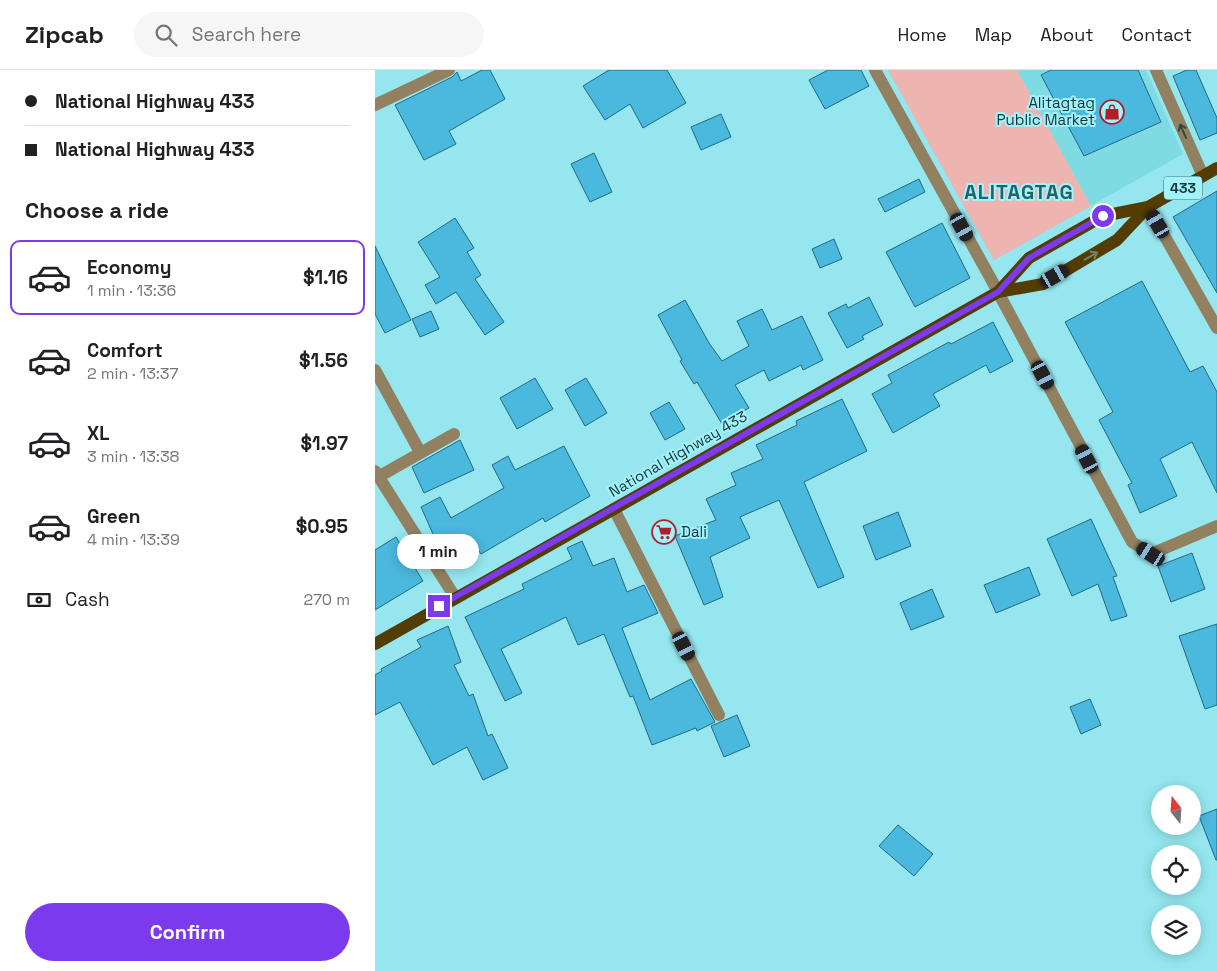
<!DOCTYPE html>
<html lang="en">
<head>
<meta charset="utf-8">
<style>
  body { margin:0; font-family:"Space Grotesk",sans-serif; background:#f6f6f6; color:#202124; height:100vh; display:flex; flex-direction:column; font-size:19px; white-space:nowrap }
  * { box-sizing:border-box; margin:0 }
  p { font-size:16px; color:#757577 }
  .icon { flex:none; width:28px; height:28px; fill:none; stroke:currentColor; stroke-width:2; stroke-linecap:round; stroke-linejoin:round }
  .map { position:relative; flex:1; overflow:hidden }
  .drawer { display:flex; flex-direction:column; background:#fff; width:375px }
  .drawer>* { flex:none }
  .banner { display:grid; align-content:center; height:110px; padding:0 25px; background:#fff }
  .needle { width:32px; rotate:343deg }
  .buttons { position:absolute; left:776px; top:715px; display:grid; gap:10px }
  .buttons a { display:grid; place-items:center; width:50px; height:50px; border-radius:50%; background:#fff; box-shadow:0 2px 12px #0003; font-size:25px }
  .end { position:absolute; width:22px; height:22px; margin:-11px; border:6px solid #7c3aed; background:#fff; box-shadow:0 0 0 2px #fff }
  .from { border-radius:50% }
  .bubble { position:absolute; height:35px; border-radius:18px; background:#fff; box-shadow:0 2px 12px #0003; font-size:16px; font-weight:700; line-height:35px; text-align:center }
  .car { position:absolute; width:15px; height:30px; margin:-15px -8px; border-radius:6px; box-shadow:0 0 4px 1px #0007; background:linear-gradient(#222 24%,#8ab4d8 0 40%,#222 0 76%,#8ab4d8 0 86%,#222 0) }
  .banner b { display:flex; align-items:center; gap:18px; height:48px; font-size:19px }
  .banner b+b { border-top:1px solid #e0e0e0 }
  .banner i { width:12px; height:12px; background:#202124 }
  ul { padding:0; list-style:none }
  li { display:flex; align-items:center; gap:15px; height:75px; margin:0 10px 8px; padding:0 15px; border:2px solid transparent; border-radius:10px }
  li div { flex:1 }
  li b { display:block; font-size:19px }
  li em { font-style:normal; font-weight:700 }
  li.on { border-color:#7c3aed }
  li>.icon { width:45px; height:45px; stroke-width:1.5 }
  h2 { padding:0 25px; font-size:22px; line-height:60px }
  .pay { display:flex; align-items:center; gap:12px; height:55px; padding:0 25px; font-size:19px }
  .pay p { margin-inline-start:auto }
  .cta { display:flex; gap:10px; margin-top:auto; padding:10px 25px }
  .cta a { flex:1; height:58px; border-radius:30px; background:#7c3aed; color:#fff; font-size:20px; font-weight:700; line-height:58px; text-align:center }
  header { display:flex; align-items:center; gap:30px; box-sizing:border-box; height:70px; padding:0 25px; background:#fff; border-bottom:1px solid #e0e0e0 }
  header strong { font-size:24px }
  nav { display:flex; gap:28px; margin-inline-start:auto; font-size:18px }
  .search { width:350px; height:45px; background:#f6f6f6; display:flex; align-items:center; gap:12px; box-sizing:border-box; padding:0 18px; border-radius:28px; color:#757577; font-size:19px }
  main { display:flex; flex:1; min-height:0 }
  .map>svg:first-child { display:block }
</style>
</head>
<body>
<header>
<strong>Zipcab</strong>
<div class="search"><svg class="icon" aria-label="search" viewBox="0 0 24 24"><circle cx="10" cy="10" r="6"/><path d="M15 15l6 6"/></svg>Search here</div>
<nav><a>Home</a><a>Map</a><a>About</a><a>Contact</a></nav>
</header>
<main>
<section class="drawer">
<div class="banner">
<b><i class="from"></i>National Highway 433</b>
<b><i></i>National Highway 433</b>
</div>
<h2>Choose a ride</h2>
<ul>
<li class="on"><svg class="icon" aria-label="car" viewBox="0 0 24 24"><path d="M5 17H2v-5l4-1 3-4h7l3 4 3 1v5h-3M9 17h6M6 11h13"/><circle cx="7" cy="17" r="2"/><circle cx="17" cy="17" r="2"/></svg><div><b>Economy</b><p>1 min · 13:36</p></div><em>$1.16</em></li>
<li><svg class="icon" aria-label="car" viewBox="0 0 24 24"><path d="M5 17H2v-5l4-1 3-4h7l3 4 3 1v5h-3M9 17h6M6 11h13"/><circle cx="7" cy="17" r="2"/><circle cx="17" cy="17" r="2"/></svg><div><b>Comfort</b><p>2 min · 13:37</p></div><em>$1.56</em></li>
<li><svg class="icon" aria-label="car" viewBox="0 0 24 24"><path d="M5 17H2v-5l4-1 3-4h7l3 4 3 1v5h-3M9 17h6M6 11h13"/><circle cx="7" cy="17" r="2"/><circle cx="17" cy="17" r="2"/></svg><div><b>XL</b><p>3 min · 13:38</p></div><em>$1.97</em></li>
<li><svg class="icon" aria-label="car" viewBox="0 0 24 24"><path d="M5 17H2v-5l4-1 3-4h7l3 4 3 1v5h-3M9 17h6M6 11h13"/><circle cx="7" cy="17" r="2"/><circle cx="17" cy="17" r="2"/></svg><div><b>Green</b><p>4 min · 13:39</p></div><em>$0.95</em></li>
</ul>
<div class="pay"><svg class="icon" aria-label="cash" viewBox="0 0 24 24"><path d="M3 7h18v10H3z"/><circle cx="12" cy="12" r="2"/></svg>Cash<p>270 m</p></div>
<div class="cta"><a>Confirm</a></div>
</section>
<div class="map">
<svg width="842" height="901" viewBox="0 0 842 901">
  <rect width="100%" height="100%" fill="#95e6ee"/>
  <path fill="#7edbe3" d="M513 0H771L808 84 619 190Z"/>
  <path fill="#eeb5b0" d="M513 0H642L716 136 619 190Z"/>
  <path fill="#4bb8dd" stroke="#216a82" d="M107 0H115L130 29 74 61 81 74 49 90 20 35 77 7 82 2 86 11Z
    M234 0H292L311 33 268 58 255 34 230 50 208 16Z
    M453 0H486L494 16 450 39 434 10Z
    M676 0H763L786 52 709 86 666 5Z
    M812 0H821L842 48V63L825 70 798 6Z
    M346 44 356 67 326 80 316 57Z
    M219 83 237 122 215 132 196 94Z
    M544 109 550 122 510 142 503 129Z
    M842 121V223L798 147Z
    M80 148 99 178 92 182 106 205 100 209 129 252 110 265 81 222 61 234 50 215 65 207 43 172Z
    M567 153 595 208 540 237 511 182Z
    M459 169 467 189 445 198 437 179Z
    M0 176 36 250 10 263 0 244Z
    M767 211 815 302 828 296 842 322V423L817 372 785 389 802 426 765 443 753 415 757 413 724 350 738 342 690 252Z
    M494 227 508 255 487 266 489 269 472 278 453 243 471 234 473 238Z
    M310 230 334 273 347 291 374 276 362 251 387 239 397 260 427 246 448 290 428 300 426 295 394 311 389 300 360 315 374 338 347 354 322 312 319 314 305 291 307 290 283 245Z
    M56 241 64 259 45 267 37 249Z
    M618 252 638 291 615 303 611 295 558 324 565 336 518 363 497 324 517 313 513 305 574 272 576 274Z
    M160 308 178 339 142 359 125 328Z
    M211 308 232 343 210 356 190 320Z
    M467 329 492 381 429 412 469 507 443 518 404 430 365 447 375 468 335 487 348 527 329 535 300 466 341 450 331 429 361 415 356 403 388 389 381 375 422 355 421 351Z
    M294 332 310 359 290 370 275 343Z
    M85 370 99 400 49 423 37 397Z
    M189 376 215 426 170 452 168 448 106 484 104 481 80 494 67 470 62 473 46 437 65 427 76 448 129 418 117 395 133 386 140 400Z
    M523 442 536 476 501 490 488 456Z
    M716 449 742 506 738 507 752 546 736 551 723 514 697 526 672 469Z
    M21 467 48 511 0 540V480Z
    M207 471 218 496 239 488 252 522 269 515 283 543 247 558 275 630 316 609 340 652 322 661 321 658 277 675 258 626 255 627 229 564 203 575 191 547 126 579 147 623 130 631 90 547 149 519 147 514 197 489 192 478Z
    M817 483 830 519 796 532 783 496Z
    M654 497 665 525 621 543 609 515Z
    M557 519 569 547 536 560 525 533Z
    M842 554V635L830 639 804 566Z
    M73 556 86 592 79 595 94 626 98 624 113 666 117 664 133 698 108 710 92 677 58 695 25 632 0 645V605L7 601 6 599 46 577 42 570Z
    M715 629 726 655 706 664 695 637Z
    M362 645 375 676 349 687 336 656Z
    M842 739V790H841L824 746Z
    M523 755 558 784 539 806 504 776Z"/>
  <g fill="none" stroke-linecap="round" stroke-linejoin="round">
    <path stroke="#928161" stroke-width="12" d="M500 0 616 209 757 472 776 484 842 456
      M781 0 828 106
      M0 35 74 0
      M773 137 842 258
      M0 300 45 382
      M0 401 80 527
      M3 407 79 364
      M239 439 344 645"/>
    <path stroke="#543d03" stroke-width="12" d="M623 222 668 214 742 170 773 137 842 98
      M0 574 623 222 654 188 728 146 773 137"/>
  </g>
  <defs><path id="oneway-shaft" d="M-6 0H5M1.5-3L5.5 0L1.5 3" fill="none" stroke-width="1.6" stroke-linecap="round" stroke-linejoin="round" transform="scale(1.25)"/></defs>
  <use stroke="#314742" href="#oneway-shaft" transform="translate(808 61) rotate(-114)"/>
  <use stroke="#738666" href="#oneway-shaft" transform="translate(716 186) rotate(-30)"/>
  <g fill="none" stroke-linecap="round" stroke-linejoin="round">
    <path stroke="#7c3aed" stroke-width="6" d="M64 536 623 222 654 188 728 146"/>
  </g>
  <defs>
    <g id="shop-ring" transform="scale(1.25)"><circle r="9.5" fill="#a2f3fb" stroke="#b11f29" stroke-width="1.5"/><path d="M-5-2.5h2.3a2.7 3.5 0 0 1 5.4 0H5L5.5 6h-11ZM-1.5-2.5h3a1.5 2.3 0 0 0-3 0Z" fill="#b11f29"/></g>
    <g id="supermarket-ring" transform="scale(1.25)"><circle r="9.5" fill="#a2f3fb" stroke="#b11f29" stroke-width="1.5"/><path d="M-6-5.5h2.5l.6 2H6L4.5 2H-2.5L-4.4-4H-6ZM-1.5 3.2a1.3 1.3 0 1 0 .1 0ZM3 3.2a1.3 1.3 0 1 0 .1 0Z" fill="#b11f29"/></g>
  </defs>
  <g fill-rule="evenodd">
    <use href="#shop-ring" x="737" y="42"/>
    <use href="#supermarket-ring" x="289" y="462"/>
  </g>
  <g text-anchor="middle" stroke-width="4" stroke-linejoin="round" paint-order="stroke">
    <rect fill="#a2f3fb" stroke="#3c6d72" stroke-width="1" x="789" y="106.5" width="38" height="23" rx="4"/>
    <g font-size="14" font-weight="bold" fill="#113437">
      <text x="808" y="123">433</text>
    </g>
    <g font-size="15" fill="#113437" stroke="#a2f3fb" text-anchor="end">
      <text x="720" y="38">Alitagtag<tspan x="720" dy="17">Public Market</tspan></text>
      <text x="306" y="467" text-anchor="start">Dali</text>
    </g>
    <g font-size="15" fill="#113437" stroke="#a2f3fb">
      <text transform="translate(303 384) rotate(-30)" y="5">National Highway 433</text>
    </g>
    <g font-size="20" font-weight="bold" letter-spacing="1" fill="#236268" stroke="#a2f3fb">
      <text x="644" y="129">ALITAGTAG</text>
    </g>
  </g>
</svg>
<div class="buttons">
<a><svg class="needle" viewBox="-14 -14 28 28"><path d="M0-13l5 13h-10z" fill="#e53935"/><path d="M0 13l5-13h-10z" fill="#757577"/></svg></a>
<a><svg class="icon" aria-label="locate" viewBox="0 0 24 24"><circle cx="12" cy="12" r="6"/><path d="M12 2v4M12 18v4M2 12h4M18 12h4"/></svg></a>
<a><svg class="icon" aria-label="layers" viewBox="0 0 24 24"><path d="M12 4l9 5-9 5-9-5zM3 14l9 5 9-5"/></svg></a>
</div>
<i class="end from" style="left:728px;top:146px"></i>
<i class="end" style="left:64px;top:536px"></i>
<div class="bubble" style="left:22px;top:464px;width:82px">1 min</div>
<i class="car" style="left:783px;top:154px;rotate:330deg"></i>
<i class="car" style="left:587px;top:157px;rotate:151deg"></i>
<i class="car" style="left:680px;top:206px;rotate:60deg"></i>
<i class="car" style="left:668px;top:305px;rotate:152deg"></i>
<i class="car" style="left:712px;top:389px;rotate:332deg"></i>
<i class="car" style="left:776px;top:484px;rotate:302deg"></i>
<i class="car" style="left:309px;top:576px;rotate:153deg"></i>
</div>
</main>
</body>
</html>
